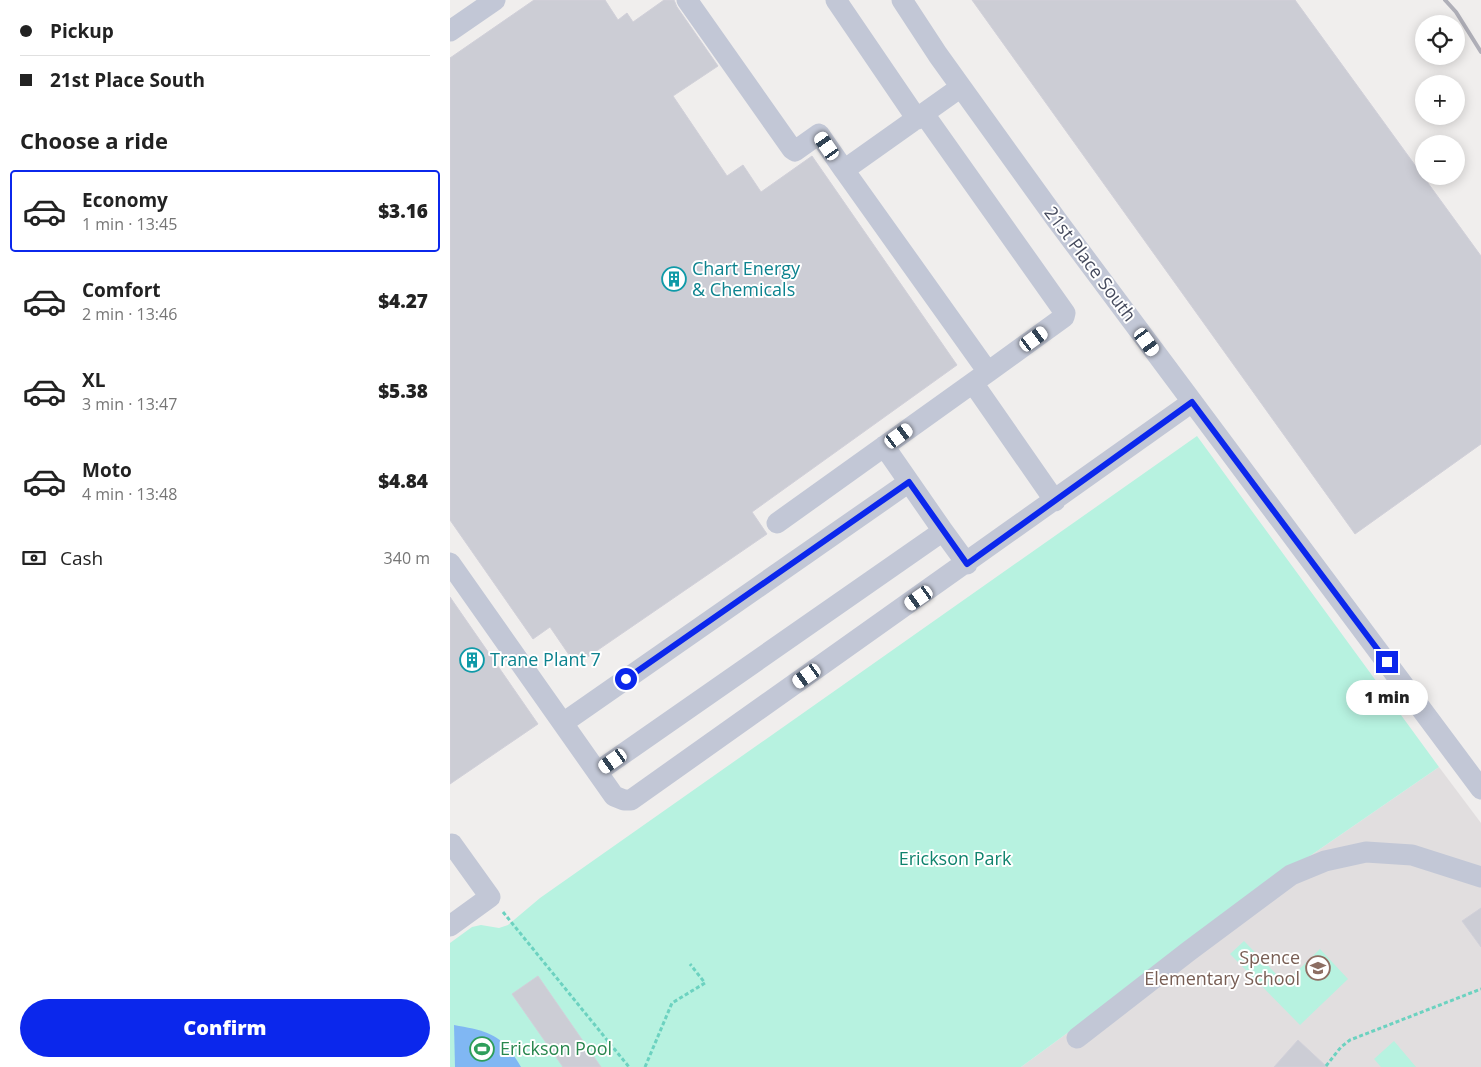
<!DOCTYPE html>
<html lang="en">
<head>
<meta charset="utf-8">
<style>
  body { margin:0; font-family:"Open Sans",sans-serif; background:#f6f6f6; color:#222; height:100vh; display:flex; flex-direction:column; font-size:19px; white-space:nowrap }
  * { box-sizing:border-box; margin:0 }
  p { font-size:16px; color:#767676 }
  .icon { flex:none; width:28px; height:28px; fill:none; stroke:currentColor; stroke-width:2; stroke-linecap:round; stroke-linejoin:round }
  .map { position:relative; flex:1; overflow:hidden }
  .panel { display:flex; flex-direction:column; background:#fff; width:450px }
  .panel>* { flex:none }
  .hud { display:grid; align-content:center; height:110px; padding:0 20px; background:#fff }
  .buttons { position:absolute; left:965px; top:15px; display:grid; gap:10px }
  .buttons a { display:grid; place-items:center; width:50px; height:50px; border-radius:50%; background:#fff; box-shadow:0 2px 12px #0003; font-size:25px }
  .end { position:absolute; width:22px; height:22px; margin:-11px; border:6px solid #0b27ec; background:#fff; box-shadow:0 0 0 2px #fff }
  .from { border-radius:50% }
  .bubble { position:absolute; height:35px; border-radius:18px; background:#fff; box-shadow:0 2px 12px #0003; font-size:16px; font-weight:800; line-height:35px; text-align:center }
  .car { position:absolute; width:15px; height:30px; margin:-15px -8px; border-radius:6px; box-shadow:0 0 4px 1px #0007; background:linear-gradient(#fff 24%,#345 0 40%,#fff 0 76%,#345 0 86%,#fff 0) }
  .hud b { display:flex; align-items:center; gap:18px; height:48px; font-size:19px }
  .hud b+b { border-top:1px solid #e0e0e0 }
  .hud i { width:12px; height:12px; background:#222 }
  ul { padding:0; list-style:none }
  li { display:flex; align-items:center; gap:15px; height:82px; margin:0 10px 8px; padding:0 10px; border:2px solid transparent; border-radius:5px }
  li div { flex:1 }
  li b { display:block; font-size:19px }
  li em { font-style:normal; font-weight:800 }
  li.selected { border-color:#0b27ec }
  li>.icon { width:45px; height:45px; stroke-width:1.5 }
  h2 { padding:0 20px; font-size:22px; line-height:60px }
  .pay { display:flex; align-items:center; gap:12px; height:55px; padding:0 20px; font-size:19px }
  .pay p { margin-inline-start:auto }
  .primary-button { display:flex; gap:10px; margin-top:auto; padding:10px 20px }
  .primary-button a { flex:1; height:58px; border-radius:30px; background:#0b27ec; color:#fff; font-size:20px; font-weight:800; line-height:58px; text-align:center }
  main { display:flex; flex:1; min-height:0 }
  .map>svg:first-child { display:block }
</style>
</head>
<body>
<main>
<section class="panel">
<div class="hud">
<b><i class="from"></i>Pickup</b>
<b><i></i>21st Place South</b>
</div>
<h2>Choose a ride</h2>
<ul>
<li class="selected"><svg class="icon" aria-label="car" viewBox="0 0 24 24"><path d="M5 17H2v-5l4-1 3-4h7l3 4 3 1v5h-3M9 17h6M6 11h13"/><circle cx="7" cy="17" r="2"/><circle cx="17" cy="17" r="2"/></svg><div><b>Economy</b><p>1 min · 13:45</p></div><em>$3.16</em></li>
<li><svg class="icon" aria-label="car" viewBox="0 0 24 24"><path d="M5 17H2v-5l4-1 3-4h7l3 4 3 1v5h-3M9 17h6M6 11h13"/><circle cx="7" cy="17" r="2"/><circle cx="17" cy="17" r="2"/></svg><div><b>Comfort</b><p>2 min · 13:46</p></div><em>$4.27</em></li>
<li><svg class="icon" aria-label="car" viewBox="0 0 24 24"><path d="M5 17H2v-5l4-1 3-4h7l3 4 3 1v5h-3M9 17h6M6 11h13"/><circle cx="7" cy="17" r="2"/><circle cx="17" cy="17" r="2"/></svg><div><b>XL</b><p>3 min · 13:47</p></div><em>$5.38</em></li>
<li><svg class="icon" aria-label="car" viewBox="0 0 24 24"><path d="M5 17H2v-5l4-1 3-4h7l3 4 3 1v5h-3M9 17h6M6 11h13"/><circle cx="7" cy="17" r="2"/><circle cx="17" cy="17" r="2"/></svg><div><b>Moto</b><p>4 min · 13:48</p></div><em>$4.84</em></li>
</ul>
<div class="pay"><svg class="icon" aria-label="cash" viewBox="0 0 24 24"><path d="M3 7h18v10H3z"/><circle cx="12" cy="12" r="2"/></svg>Cash<p>340 m</p></div>
<div class="primary-button"><a>Confirm</a></div>
</section>
<div class="map">
<svg width="1031" height="1067" viewBox="0 0 1031 1067">
  <rect width="100%" height="100%" fill="#f0eeed"/>
  <path fill="#e1dedf" d="M989 767 1031 823V1067H571L841 869Z"/>
  <path fill="#b7f2e0" d="M747 436 989 767 841 869 571 1067H0V943L22 927 31 925 49 928 58 925 90 898Z
    M794 941 835 983 870 949 898 979 850 1025 780 954Z
    M944 1041 966 1067H931L924 1059Z"/>
  <path fill="#80b7f3" d="M4 1025C39 1031 53 1035 71 1067H5Z"/>
  <path fill="#cccdd5" stroke="#d1d0d9" d="M84 0H155L168 20 177 13 183 22 214 0H224L227 7 268 66 223 96 277 176 293 165 311 192 362 156 507 365 302 512 317 534 126 665 100 627 83 639 0 520V58Z
    M522 0H845L1031 256V444L905 534Z
    M0 597 88 724 0 784Z
    M1031 908V947L1012 921Z
    M88 976 151 1067H113L62 994Z
    M848 1040 877 1067H824Z"/>
  <g fill="none" stroke-linecap="round" stroke-linejoin="round">
    <path stroke="#6cd2c0" stroke-width="3" stroke-dasharray="4 2.5" stroke-linecap="butt" d="M53 912 179 1067
      M876 1066 891 1047 900 1040 1031 989
      M195 1067 222 1003 255 983 240 964"/>
    <path stroke="#c2c7d6" stroke-width="21" d="M237 0 342 149 345 151 369 134 394 170
      M386 0 467 119
      M452 0 488 55 606 219 1031 789
      M0 31 45 0
      M474 114 615 313 614 317 538 372
      M523 383 605 501
      M327 523 538 372 394 170 511 87
      M493 531 517 564
      M0 563 164 796 174 800H181L742 402
      M113 723 459 482 434 446
      M147 772 493 531 459 482
      M0 846 2 844 40 897 0 926
      M627 1038 739 951 841 875 875 861 916 852 962 855 1031 877"/>
    <path stroke="#afafb8" stroke-width="4" d="M995 0 1006 12 1031 52"/>
  </g>
  <g fill="none" stroke-linecap="round" stroke-linejoin="round">
    <path stroke="#0b27ec" stroke-width="6" d="M176 679 459 482 517 564 742 402 937 662"/>
  </g>
  <defs>
    <g id="building-ring" transform="scale(1.25)"><circle r="9.5" fill="#fff" stroke="#0f9aa8" stroke-width="1.5"/><path d="M-4-6H4V6H1V3H-1V6H-4ZM-2.5-4.3h1.7v1.8h-1.7ZM.8-4.3h1.7v1.8H.8ZM-2.5-1h1.7V.8h-1.7ZM.8-1h1.7V.8H.8Z" fill="#0f9aa8"/></g>
    <g id="school-ring" transform="scale(1.25)"><circle r="9.5" fill="#fff" stroke="#8d6e63" stroke-width="1.5"/><path d="M0-5L7-2L0 1L-7-2ZM-4 1L0 2.5L4 1V4Q0 6-4 4Z" fill="#8d6e63"/></g>
    <g id="stadium-ring" transform="scale(1.25)"><circle r="9.5" fill="#fff" stroke="#2e9e5b" stroke-width="1.5"/><path d="M0-5a6.5 5 0 1 0 0 10a6.5 5 0 1 0 0-10ZM-3.5-1.8h7v3.6h-7Z" fill="#2e9e5b"/></g>
  </defs>
  <g fill-rule="evenodd">
    <use href="#building-ring" x="224" y="279"/>
    <use href="#building-ring" x="22" y="660"/>
    <use href="#school-ring" x="868" y="968"/>
    <use href="#stadium-ring" x="32" y="1049"/>
  </g>
  <g text-anchor="middle" stroke-width="4" stroke-linejoin="round" paint-order="stroke">
    <g font-size="18" fill="#44495c" stroke="#fff">
      <text transform="translate(640 264) rotate(53)" y="6">21st Place South</text>
    </g>
    <g font-size="18" fill="#0d838f" stroke="#fff" text-anchor="start">
      <text x="242" y="275">Chart Energy<tspan x="242" dy="21">&amp; Chemicals</tspan></text>
      <text x="40" y="666">Trane Plant 7</text>
    </g>
    <g font-size="18" fill="#0f836d" stroke="#fff">
      <text x="505" y="865">Erickson Park</text>
    </g>
    <g font-size="18" fill="#785e54" stroke="#fff" text-anchor="end">
      <text x="850" y="964">Spence<tspan x="850" dy="21">Elementary School</tspan></text>
    </g>
    <g font-size="18" fill="#27864d" stroke="#fff" text-anchor="start">
      <text x="50" y="1055">Erickson Pool</text>
    </g>
  </g>
</svg>
<div class="buttons">
<a><svg class="icon" aria-label="locate" viewBox="0 0 24 24"><circle cx="12" cy="12" r="6"/><path d="M12 2v4M12 18v4M2 12h4M18 12h4"/></svg></a>
<a>+</a>
<a>−</a>
</div>
<i class="end from" style="left:176px;top:679px"></i>
<i class="end" style="left:937px;top:662px"></i>
<div class="bubble" style="left:896px;top:680px;width:82px">1 min</div>
<i class="car" style="left:377px;top:146px;rotate:325deg"></i>
<i class="car" style="left:584px;top:339px;rotate:54deg"></i>
<i class="car" style="left:697px;top:342px;rotate:144deg"></i>
<i class="car" style="left:449px;top:436px;rotate:54deg"></i>
<i class="car" style="left:469px;top:598px;rotate:235deg"></i>
<i class="car" style="left:357px;top:676px;rotate:235deg"></i>
<i class="car" style="left:163px;top:761px;rotate:235deg"></i>
</div>
</main>
</body>
</html>
